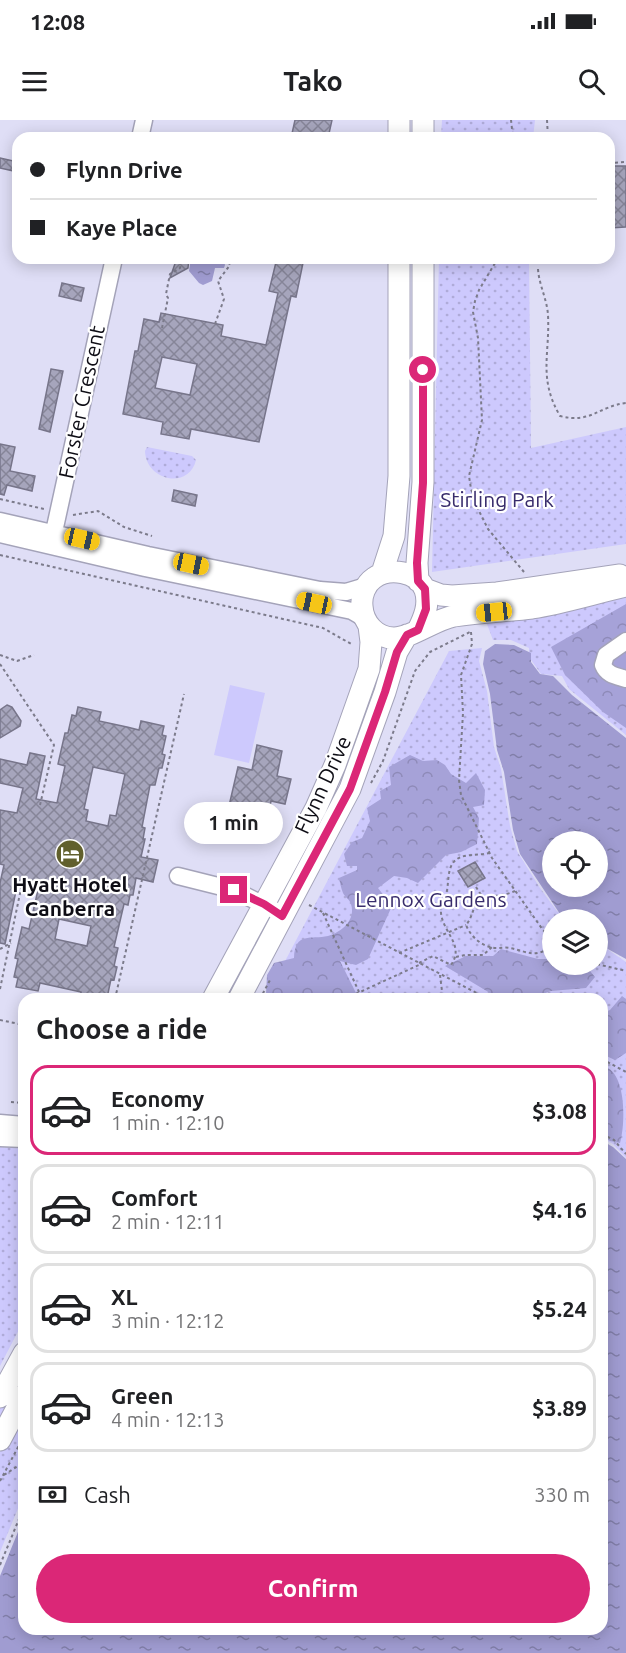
<!DOCTYPE html>
<html lang="en">
<head>
<meta charset="utf-8">
<style>
  body { margin:0; font-family:Ubuntu,sans-serif; background:#f6f6f6; color:#202124; height:100vh; display:flex; flex-direction:column; font-size:22px; white-space:nowrap }
  * { box-sizing:border-box; margin:0 }
  p { font-size:20px; color:#757577 }
  .icon { flex:none; width:33px; height:33px; fill:none; stroke:currentColor; stroke-width:2; stroke-linecap:round; stroke-linejoin:round }
  .map { position:relative; flex:1; overflow:hidden }
  .sheet { position:absolute; left:18px; top:873px; width:590px; height:642px; display:flex; flex-direction:column; background:#fff; border-radius:18px; box-shadow:0 3px 15px #0003 }
  .sheet>* { flex:none }
  .hud { position:absolute; left:12px; top:12px; width:603px; height:132px; border-radius:18px; box-shadow:0 3px 15px #0003; display:grid; align-content:center; height:132px; padding:0 18px; background:#fff }
  .buttons { position:absolute; left:542px; top:711px; display:grid; gap:12px }
  .buttons a { display:grid; place-items:center; width:66px; height:66px; border-radius:50%; background:#fff; box-shadow:0 3px 15px #0003; font-size:30px }
  .end { position:absolute; width:27px; height:27px; margin:-14px; border:8px solid #db2777; background:#fff; box-shadow:0 0 0 3px #fff }
  .from { border-radius:50% }
  .bubble { position:absolute; height:42px; border-radius:21px; background:#fff; box-shadow:0 3px 15px #0003; font-size:20px; font-weight:700; line-height:42px; text-align:center }
  .car { position:absolute; width:18px; height:36px; margin:-18px -9px; border-radius:8px; box-shadow:0 0 4px 2px #0007; background:linear-gradient(#f5c518 24%,#345 0 40%,#f5c518 0 76%,#345 0 86%,#f5c518 0) }
  .hud b { display:flex; align-items:center; gap:21px; height:57px; font-size:22px }
  .hud b+b { border-top:2px solid #e0e0e0 }
  .hud i { width:15px; height:15px; background:#202124 }
  ul { padding:0; list-style:none }
  li { display:flex; align-items:center; gap:18px; height:90px; margin:0 12px 9px; padding:0 6px; border:3px solid #e0e0e0; border-radius:18px }
  li div { flex:1 }
  li b { display:block; font-size:22px }
  li em { font-style:normal; font-weight:700 }
  li.current { border-color:#db2777 }
  li>.icon { width:54px; height:54px; stroke-width:1.5 }
  h2 { padding:0 18px; font-size:27px; line-height:72px }
  .pay { display:flex; align-items:center; gap:15px; height:66px; padding:0 18px; font-size:22px }
  .pay p { margin-inline-start:auto }
  .primary-button { display:flex; gap:12px; margin-top:auto; padding:12px 18px }
  .primary-button a { flex:1; height:69px; border-radius:36px; background:#db2777; color:#fff; font-size:24px; font-weight:700; line-height:69px; text-align:center }
  .status { display:flex; justify-content:space-between; align-items:center; height:42px; padding:0 30px; background:#fff; direction:ltr }
  .status svg { height:16px; fill:currentColor }
  header { display:flex; justify-content:space-between; align-items:center; height:78px; padding:0 18px; background:#fff; font-size:27px; font-weight:700 }
  .map>svg:first-child { display:block }
</style>
</head>
<body>
<div class="status"><b>12:08</b><svg viewBox="0 0 49 12"><path d="M0 12V9h3v3zM5 12V6h3v6zM10 12V3h3v9zM15 12V0h3v12zM26 1h20v11H26zM47 4h2v5h-2z"/></svg></div>
<header><svg class="icon" aria-label="menu" viewBox="0 0 24 24"><path d="M4 6h16M4 12h16M4 18h16"/></svg>Tako<svg class="icon" aria-label="search" viewBox="0 0 24 24"><circle cx="10" cy="10" r="6"/><path d="M15 15l6 6"/></svg></header>
<div class="map">
<svg width="626" height="1533" viewBox="0 0 626 1533">
  <defs>
    <pattern id="grass-dots" width="8" height="8" patternUnits="userSpaceOnUse" patternTransform="scale(1.5)"><rect width="8" height="8" fill="#cdc9fd"/><path d="M2 2h.1M6 6h.1" fill="none" stroke="#afabd8" stroke-width="1.8" stroke-linecap="round"/></pattern>
    <pattern id="forest-crowns" width="20" height="18" patternUnits="userSpaceOnUse" patternTransform="scale(1.5)"><rect width="20" height="18" fill="#a6a2d8"/><path d="M2 6a3 3 0 1 1 6 0M12 15a3 3 0 1 1 6 0" fill="none" stroke="#8e8ab8"/></pattern>
    <pattern id="water-ripples" width="26" height="14" patternUnits="userSpaceOnUse" patternTransform="scale(1.5)"><rect width="26" height="14" fill="#a09cd1"/><path d="M2 4q2-2 4 0t4 0M15 11q2-2 4 0t4 0" fill="none" stroke="#817ea8"/></pattern>
    <pattern id="building-cross-hatch" width="8" height="8" patternUnits="userSpaceOnUse" patternTransform="scale(1.5)"><rect width="8" height="8" fill="#a6a5bc"/><path d="M0 0l8 8M0 8l8-8" fill="none" stroke="#868598"/></pattern>
  </defs>
  <rect width="100%" height="100%" fill="#dfdef6"/>
  <path fill="url(#grass-dots)" d="M442 0H535L533 18H441Z
    M439 138H529L531 328 626 307V424L432 452Z
    M147 327 192 336 196 340C189 370 146 361 145 331Z
    M626 467V615L569 569 562 556 541 554 529 537V528L511 520H493L485 499Z
    M482 528 479 541 487 571 494 627 501 649 510 706 517 731 540 768 557 791 567 799 552 800V844H597V822L626 842V1038L613 1024 602 1018V879H265L449 531Z
    M0 1027 24 1029V1200L0 1246Z
    M0 1271 24 1276V1374L0 1432Z"/>
  <path fill="url(#forest-crowns)" d="M626 484V608L603 592 565 555 551 527Z
    M410 635 423 641 437 640 445 645 451 654 466 663 476 653 485 670 484 685 473 687 479 698 477 724 461 732 446 735 418 763 407 758 394 756 378 768 392 786 368 839 356 845 340 841 359 879H256L266 874 267 855 274 843 294 838C295 811 311 820 328 816 342 812 356 800 351 784 350 780 345 777 343 773 341 768 340 763 339 758L357 750V746H347L344 734 352 722 362 718 370 701 367 688 381 679 380 671 391 665 389 647Z
    M501 829 538 839H552V844L585 845 595 857 586 868 551 871 528 879H500L445 846 466 836H493Z
    M622 876 626 879V933L615 940 602 934V893L610 890Z
    M602 946C626 949 626 1001 620 1023L610 1021 602 1016Z"/>
  <path fill="#cdc9fd" d="M230 565 265 573 249 643 214 635Z"/>
  <path fill="url(#water-ripples)" fill-rule="evenodd" d="M191 138H222L225 145 224 148H215L212 161 203 165 199 163 189 151Z
    M495 524 514 525 531 533V542L540 554 553 556 572 575 626 618V839L597 823V800L567 799 560 794 520 734 513 710 504 652 497 630 490 574 483 544 485 531ZM552 722H597V766H552Z
    M602 1021 613 1027 626 1039V1533H0V1456L24 1397V1509H602Z"/>
  <path fill="url(#building-cross-hatch)" stroke="#77758a" stroke-width="1.5" fill-rule="evenodd" d="M295 0H332L328 18H291Z
    M0 38 18 42V52L0 48Z
    M609 46H626V107L609 108Z
    M177 138H189L188 148 170 158Z
    M277 138H304L296 177 291 176 259 322 191 309 189 319 161 314 163 302 123 294 135 231H138L144 199 159 202 161 193 223 205 221 216 266 225 278 173 269 171ZM162 237 197 244 190 275 155 268Z
    M62 163 84 168 81 181 59 176Z
    M51 249 63 251 50 312 39 309Z
    M0 324 15 327 10 351 35 356 32 371 7 365 4 375 0 374Z
    M174 370 197 375 195 386 172 381Z
    M7 585 12 587 21 601 20 606 0 618V590Z
    M78 587 101 592 99 601 127 607 139 610 141 601 164 606 162 615 166 616 162 634 165 635 162 648H159L155 665H150L142 707 145 708 143 719H145L141 737 158 740 153 762 136 758 133 775H130L128 785 124 784 114 827 118 828 114 846 117 847 114 860 111 859 107 878 103 877 102 879H79L81 872 40 863 38 871 16 867 18 858 14 857 18 839 15 838 22 807 29 809 38 770 17 766 5 824 0 823V763L4 745 0 744V690L17 693 23 668 0 663V639L27 645 30 633 45 636 36 679 57 683 65 646 58 644 65 613H68L72 595 76 596ZM93 647 125 654 116 696 110 695 108 706 86 701 88 690 84 689ZM59 799 91 806 87 826 55 819Z
    M257 625 282 631 277 656 291 659 285 684 271 681 263 720 218 710 224 685 229 686 238 647 252 650Z
    M475 742 485 758 468 767 458 751Z"/>
  <g fill="none" stroke-linecap="round" stroke-linejoin="round">
    <g stroke="#a4a3b9" stroke-width="19">
      <path id="minor" d="M140 18 144 0
        M0 401 148 435 320 470 346 472 366 466
        M0 414 145 448 352 491 364 498
        M52 421 114 138
        M626 521 606 535 603 545C607 555 616 556 626 559
        M178 756 234 770 274 790
        M0 1003 24 1005
        M0 1018 24 1019"/>
    </g>
    <g stroke="#a4a3b9" stroke-width="23">
      <path id="major" d="M399 0V18
        M423 18V0
        M382 453 394 416 399 356V138
        M418 461 417 443 423 362V138
        M425 469 441 475 452 476 497 473 620 455
        M418 510C424 498 430 484 425 470 418 451 389 447 374 458 365 464 361 476 362 486 363 503 376 518 394 518 412 518 434 500 454 496 480 492 506 491 532 488 563 483 595 473 626 466
        M213 879 316 688 335 645 369 549 371 522 369 506
        M239 879 350 669 385 572 397 532 407 515
        M0 1277 24 1233
        M0 1320 24 1275"/>
    </g>
    <path stroke="#7c7b8b" stroke-width="2" stroke-dasharray="3 3" stroke-linecap="butt" d="M511 0 513 18
      M547 0 548 18
      M609 43 626 42
      M498 138 479 170 475 181 473 192 478 218 482 300 469 356 471 369 478 389 488 409 524 452
      M538 138V139
      M538 149C539 165 547 179 548 195 550 235 538 258 560 296 591 304 599 286 626 283
      M215 204 224 179 218 161 230 145 227 138
      M162 208 168 178 166 174 170 154 180 148 183 138
      M0 379 44 389
      M73 395 98 391 124 407 152 416
      M0 435 323 508 353 525
      M471 512 472 524 461 555 463 593 459 660 461 675 492 738 543 810 552 819
      M0 535 17 541 34 535
      M0 544 54 625 40 685
      M371 663 383 641 415 551 430 532 470 512
      M476 767 483 778
      M515 771C503 777 483 775 477 783 472 790 472 798 466 805 471 817 482 827 496 828 501 828 506 827 510 828 529 832 533 838 552 827
      M309 785 488 879
      M323 793 359 872
      M0 829 11 823
      M399 833 466 805
      M456 837 465 835H483L492 827
      M419 843 433 836 451 845C465 825 443 813 441 793 440 786 444 781 446 775 450 762 445 743 461 737 469 734 481 735 489 733
      M597 844 626 851
      M440 855 443 879
      M0 869 22 764
      M115 879 184 574
      M260 879 270 860
      M345 879 421 844
      M0 900 24 905
      M602 939 626 952
      M11 982 24 983
      M602 1014 614 1020 626 1034
      M4 1355 24 1342
      M0 1361 24 1316
      M0 1445 24 1387"/>
    <use href="#minor" stroke="#fff" stroke-width="16"/>
    <use href="#major" stroke="#fff" stroke-width="21"/>
  </g>
  <g fill="none" stroke-linecap="round" stroke-linejoin="round">
    <path stroke="#db2777" stroke-width="8" d="M234 770 264 784 282 796 350 669 385 572 397 532 407 515 418 510 426 489 425 469 418 461 417 443 423 363V250"/>
  </g>
  <defs>
    <g id="hotel-disc" transform="scale(1.5)"><circle r="9.5" fill="#61602d" stroke="#fff"/><path d="M-6-4.5h1.5V1H6V5H4.5V3h-9V5H-6ZM-4 0a1.8 1.8 0 1 1 3.6 0ZM.5 0V-2.5h3Q6-2.5 6 0Z" fill="#fff"/></g>
  </defs>
  <g fill-rule="evenodd">
    <use href="#hotel-disc" x="70" y="734"/>
  </g>
  <g text-anchor="middle" stroke-width="4.5" stroke-linejoin="round" paint-order="stroke">
    <g font-size="21" fill="#0e0d15" stroke="#fff">
      <text transform="translate(82 282) rotate(-78)" y="7">Forster Crescent</text>
      <text transform="translate(323 665) rotate(-65)" y="7">Flynn Drive</text>
    </g>
    <g font-size="21" fill="#382c6c" stroke="#fff">
      <text x="497" y="387">Stirling Park</text>
      <text x="431" y="787">Lennox Gardens</text>
    </g>
    <g font-size="21" font-weight="bold" fill="#0e0d15" stroke="#fff">
      <text x="70" y="772">Hyatt Hotel<tspan x="70" dy="24">Canberra</tspan></text>
    </g>
  </g>
</svg>
<div class="buttons">
<a><svg class="icon" aria-label="locate" viewBox="0 0 24 24"><circle cx="12" cy="12" r="6"/><path d="M12 2v4M12 18v4M2 12h4M18 12h4"/></svg></a>
<a><svg class="icon" aria-label="layers" viewBox="0 0 24 24"><path d="M12 4l9 5-9 5-9-5zM3 14l9 5 9-5"/></svg></a>
</div>
<i class="end from" style="left:423px;top:250px"></i>
<i class="end" style="left:234px;top:770px"></i>
<div class="bubble" style="left:184px;top:682px;width:99px">1 min</div>
<i class="car" style="left:82px;top:419px;rotate:103deg"></i>
<i class="car" style="left:191px;top:444px;rotate:102deg"></i>
<i class="car" style="left:314px;top:483px;rotate:282deg"></i>
<i class="car" style="left:494px;top:492px;rotate:264deg"></i>
<div class="hud">
<b><i class="from"></i>Flynn Drive</b>
<b><i></i>Kaye Place</b>
</div>
<section class="sheet">
<h2>Choose a ride</h2>
<ul>
<li class="current"><svg class="icon" aria-label="car" viewBox="0 0 24 24"><path d="M5 17H2v-5l4-1 3-4h7l3 4 3 1v5h-3M9 17h6M6 11h13"/><circle cx="7" cy="17" r="2"/><circle cx="17" cy="17" r="2"/></svg><div><b>Economy</b><p>1 min · 12:10</p></div><em>$3.08</em></li>
<li><svg class="icon" aria-label="car" viewBox="0 0 24 24"><path d="M5 17H2v-5l4-1 3-4h7l3 4 3 1v5h-3M9 17h6M6 11h13"/><circle cx="7" cy="17" r="2"/><circle cx="17" cy="17" r="2"/></svg><div><b>Comfort</b><p>2 min · 12:11</p></div><em>$4.16</em></li>
<li><svg class="icon" aria-label="car" viewBox="0 0 24 24"><path d="M5 17H2v-5l4-1 3-4h7l3 4 3 1v5h-3M9 17h6M6 11h13"/><circle cx="7" cy="17" r="2"/><circle cx="17" cy="17" r="2"/></svg><div><b>XL</b><p>3 min · 12:12</p></div><em>$5.24</em></li>
<li><svg class="icon" aria-label="car" viewBox="0 0 24 24"><path d="M5 17H2v-5l4-1 3-4h7l3 4 3 1v5h-3M9 17h6M6 11h13"/><circle cx="7" cy="17" r="2"/><circle cx="17" cy="17" r="2"/></svg><div><b>Green</b><p>4 min · 12:13</p></div><em>$3.89</em></li>
</ul>
<div class="pay"><svg class="icon" aria-label="cash" viewBox="0 0 24 24"><path d="M3 7h18v10H3z"/><circle cx="12" cy="12" r="2"/></svg>Cash<p>330 m</p></div>
<div class="primary-button"><a>Confirm</a></div>
</section>
</div>
</body>
</html>
